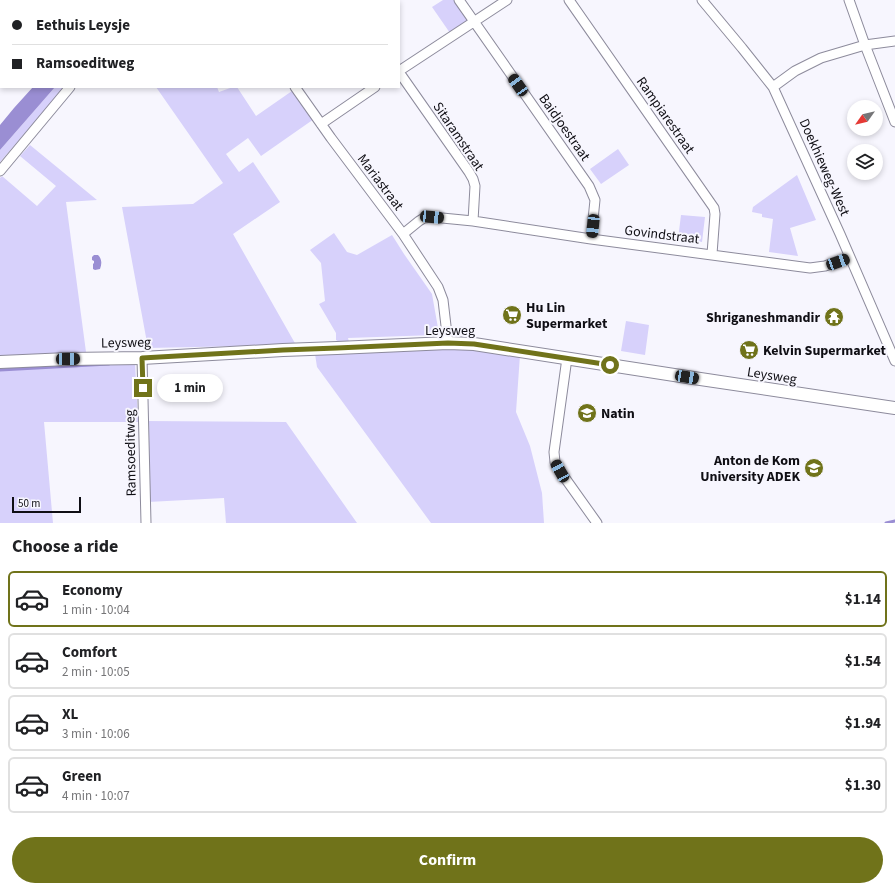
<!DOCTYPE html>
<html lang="en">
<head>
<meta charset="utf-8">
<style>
  body { margin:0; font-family:"Source Sans 3",sans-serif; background:#f2f2f2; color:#202124; height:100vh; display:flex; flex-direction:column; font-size:15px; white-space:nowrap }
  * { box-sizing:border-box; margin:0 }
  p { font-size:13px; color:#757577 }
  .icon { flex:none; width:22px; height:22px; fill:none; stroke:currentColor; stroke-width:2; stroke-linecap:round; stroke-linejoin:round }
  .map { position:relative; height:523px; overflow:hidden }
  .details { display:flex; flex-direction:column; background:#fff; flex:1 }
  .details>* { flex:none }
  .banner { position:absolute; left:0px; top:0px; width:400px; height:88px; box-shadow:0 2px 6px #0003; display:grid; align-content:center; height:88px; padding:0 12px; background:#fff }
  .needle { width:26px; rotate:236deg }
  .tools { position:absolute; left:847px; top:100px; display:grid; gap:8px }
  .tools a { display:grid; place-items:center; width:36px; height:36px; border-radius:50%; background:#fff; box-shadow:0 2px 6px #0003; font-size:20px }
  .scale { position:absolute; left:12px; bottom:10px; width:69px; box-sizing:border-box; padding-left:4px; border:2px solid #0f0e14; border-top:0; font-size:11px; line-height:14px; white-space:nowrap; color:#0f0e14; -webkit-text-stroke:3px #f7f6fe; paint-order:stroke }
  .end { position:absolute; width:18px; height:18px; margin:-9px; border:5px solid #70731a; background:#fff; box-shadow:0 0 0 2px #fff }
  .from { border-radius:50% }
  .bubble { position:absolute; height:28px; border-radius:14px; background:#fff; box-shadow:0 2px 6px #0003; font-size:13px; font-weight:700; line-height:28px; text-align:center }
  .car { position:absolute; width:12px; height:24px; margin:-12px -6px; border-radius:5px; box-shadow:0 0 3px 1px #0007; background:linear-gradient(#222 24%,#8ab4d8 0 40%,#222 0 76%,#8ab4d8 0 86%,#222 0) }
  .banner b { display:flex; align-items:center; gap:14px; height:38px; font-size:15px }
  .banner b+b { border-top:1px solid #e0e0e0 }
  .banner i { width:10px; height:10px; background:#202124 }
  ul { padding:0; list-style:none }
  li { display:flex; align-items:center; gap:12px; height:56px; margin:0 8px 6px; padding:0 4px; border:2px solid #e0e0e0; border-radius:6px }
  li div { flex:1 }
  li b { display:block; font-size:15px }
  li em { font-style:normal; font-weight:700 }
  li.selected { border-color:#70731a }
  li>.icon { width:36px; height:36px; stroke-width:1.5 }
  h2 { padding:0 12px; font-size:18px; line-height:48px }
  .button { display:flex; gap:8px; margin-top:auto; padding:8px 12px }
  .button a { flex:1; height:46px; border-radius:24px; background:#70731a; color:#fff; font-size:16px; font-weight:700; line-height:46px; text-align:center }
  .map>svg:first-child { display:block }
</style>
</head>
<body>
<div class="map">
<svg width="895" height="523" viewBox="0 0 895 523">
  <rect width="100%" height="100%" fill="#f7f6fe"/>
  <path fill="#d7d1fb" d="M443 0H455L468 19 467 21 450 33 432 7Z
    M55 87H65L0 162V150Z
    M156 87H217L219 92 233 87H237L256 116 292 91 314 119 261 156 248 138 226 154 239 172 253 162 280 202 233 234 296 345 148 348 122 207 193 204 223 183Z
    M30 145 97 200 66 202 86 352 0 357V178L2 176 37 206 56 186 20 156Z
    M618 149 629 165 601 184 590 169Z
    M797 175 816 220 790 228 798 256 769 252 773 219 762 217V214L752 212 753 207Z
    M681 215 705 217 702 242 678 239Z
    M334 233 347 252 357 255 392 235 404 254 432 294 438 328 435 335 348 338 349 342H339L336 340V333L319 304 325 301 321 263 310 250Z
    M626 321 649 325 645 355 621 351Z
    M468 348 520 355 516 412 530 446 542 493 544 523H431L317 367 315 354 408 349Z
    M135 362 138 422H44L53 523H0V366Z
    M145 421 286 422 357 523H226L224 498 148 502Z"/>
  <path fill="#9a8ed3" d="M33 87H55L0 150V125L14 108Z
    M94 255H98C102 259 102 264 100 269L95 270 93 269V264L94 263V261L92 260V257Z"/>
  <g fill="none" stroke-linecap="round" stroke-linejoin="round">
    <path stroke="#9a8ed3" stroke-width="3" d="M0 370 109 364
      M886 523 895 521"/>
    <g stroke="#8d8b9c" stroke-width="11">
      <path id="minor" d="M234 0 235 1
        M355 0V1
        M459 0 589 186 595 200 591 239
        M569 0 714 208 715 214 712 254
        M702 0 742 48 773 87 840 234 895 361
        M849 0 865 45 895 122
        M137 1 138 0
        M399 71 507 0
        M399 72 469 172 473 179 475 186 473 221
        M295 87 331 138 403 234 438 287 443 300 448 343
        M773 87 795 71 821 58 865 45 895 41
        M321 124 375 87
        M0 171 70 87
        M403 234 419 221 424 218 432 217 473 221 591 239 810 268 825 266 850 257
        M142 358 146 523
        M567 358 554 452 555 462 560 471 597 523"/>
    </g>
    <g stroke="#8d8b9c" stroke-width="14">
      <path id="tertiary" d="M0 362 68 359 142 358 283 350 337 348 448 343 474 344 687 377 895 408"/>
    </g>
    <use href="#minor" stroke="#fff" stroke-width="9"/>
    <use href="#tertiary" stroke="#fff" stroke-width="12"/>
  </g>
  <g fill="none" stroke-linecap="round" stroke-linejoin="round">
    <path stroke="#70731a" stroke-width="5" d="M143 388 142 358 283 350 337 348 448 343 474 344 610 365"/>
  </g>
  <defs>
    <g id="supermarket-disc" transform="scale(1)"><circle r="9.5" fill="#70731a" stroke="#f7f6fe"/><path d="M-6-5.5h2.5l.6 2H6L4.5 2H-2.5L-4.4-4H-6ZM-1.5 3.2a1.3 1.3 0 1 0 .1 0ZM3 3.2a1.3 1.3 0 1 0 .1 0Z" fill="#fff"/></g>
    <g id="temple-disc" transform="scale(1)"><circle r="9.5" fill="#70731a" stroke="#f7f6fe"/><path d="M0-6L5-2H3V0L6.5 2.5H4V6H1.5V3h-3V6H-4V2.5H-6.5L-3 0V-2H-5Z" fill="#fff"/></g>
    <g id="school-disc" transform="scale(1)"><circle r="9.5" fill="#70731a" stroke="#f7f6fe"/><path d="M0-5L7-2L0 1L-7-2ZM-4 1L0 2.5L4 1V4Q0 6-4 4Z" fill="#fff"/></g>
    <g id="university-disc" transform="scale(1)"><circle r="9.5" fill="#70731a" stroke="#f7f6fe"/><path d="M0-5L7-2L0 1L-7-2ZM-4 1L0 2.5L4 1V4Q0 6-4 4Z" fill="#fff"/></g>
  </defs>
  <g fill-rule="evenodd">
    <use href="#supermarket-disc" x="512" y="315"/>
    <use href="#temple-disc" x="834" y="317"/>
    <use href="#supermarket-disc" x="749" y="350"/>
    <use href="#school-disc" x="587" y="413"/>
    <use href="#university-disc" x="814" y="468"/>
  </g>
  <g text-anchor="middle" stroke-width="4" stroke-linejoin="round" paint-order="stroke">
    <g font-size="14" fill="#0f0e14" stroke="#f7f6fe">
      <text transform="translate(666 115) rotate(55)" y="5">Rampiarestraat</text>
      <text transform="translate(565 127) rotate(55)" y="5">Baidjoestraat</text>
      <text transform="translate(459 136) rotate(56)" y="5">Sitaramstraat</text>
      <text transform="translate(825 167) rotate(66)" y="5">Doekhieweg-West</text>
      <text transform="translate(381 182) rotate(53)" y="5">Mariastraat</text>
      <text transform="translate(662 234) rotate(7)" y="5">Govindstraat</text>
      <text x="450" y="335">Leysweg</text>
      <text transform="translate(126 342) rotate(-1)" y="5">Leysweg</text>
      <text transform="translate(772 375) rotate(9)" y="5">Leysweg</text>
      <text transform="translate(130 453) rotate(-91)" y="5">Ramsoeditweg</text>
    </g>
    <g font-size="14" font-weight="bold" fill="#0f0e14" stroke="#f7f6fe" text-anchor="start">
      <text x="526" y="312">Hu Lin<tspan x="526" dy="16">Supermarket</tspan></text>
      <text x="820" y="322" text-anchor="end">Shriganeshmandir</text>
      <text x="763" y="355">Kelvin Supermarket</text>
      <text x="601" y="418">Natin</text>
      <text x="800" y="465" text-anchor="end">Anton de Kom<tspan x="800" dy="16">University ADEK</tspan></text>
    </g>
  </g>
</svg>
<div class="tools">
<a><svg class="needle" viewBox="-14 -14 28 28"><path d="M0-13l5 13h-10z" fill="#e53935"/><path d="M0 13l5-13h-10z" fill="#757577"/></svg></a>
<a><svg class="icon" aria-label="layers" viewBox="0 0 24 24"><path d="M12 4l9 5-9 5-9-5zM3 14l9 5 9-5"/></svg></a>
</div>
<div class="scale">50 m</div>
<i class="end from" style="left:610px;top:365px"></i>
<i class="end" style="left:143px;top:388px"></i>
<div class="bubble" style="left:157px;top:374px;width:66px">1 min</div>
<i class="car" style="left:518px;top:85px;rotate:325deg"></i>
<i class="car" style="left:432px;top:217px;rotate:96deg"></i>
<i class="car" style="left:593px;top:226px;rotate:186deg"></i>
<i class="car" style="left:838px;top:262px;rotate:70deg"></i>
<i class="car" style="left:68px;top:359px;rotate:89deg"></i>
<i class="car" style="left:687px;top:377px;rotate:99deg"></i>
<i class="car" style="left:560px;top:471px;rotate:331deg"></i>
<div class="banner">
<b><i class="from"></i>Eethuis Leysje</b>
<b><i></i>Ramsoeditweg</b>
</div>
</div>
<section class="details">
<h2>Choose a ride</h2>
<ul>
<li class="selected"><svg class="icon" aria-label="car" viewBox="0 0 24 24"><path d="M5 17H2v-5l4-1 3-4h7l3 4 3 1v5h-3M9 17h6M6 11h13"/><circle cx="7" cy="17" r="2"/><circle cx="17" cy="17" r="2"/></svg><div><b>Economy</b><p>1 min · 10:04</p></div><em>$1.14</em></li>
<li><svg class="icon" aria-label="car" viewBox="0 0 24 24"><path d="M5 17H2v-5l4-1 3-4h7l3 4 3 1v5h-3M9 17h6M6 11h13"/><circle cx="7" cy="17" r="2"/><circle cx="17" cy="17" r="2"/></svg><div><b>Comfort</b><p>2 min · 10:05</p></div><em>$1.54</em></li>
<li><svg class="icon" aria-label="car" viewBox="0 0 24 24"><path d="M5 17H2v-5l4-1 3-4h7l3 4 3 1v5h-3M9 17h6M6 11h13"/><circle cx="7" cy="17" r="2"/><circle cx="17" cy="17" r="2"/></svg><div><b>XL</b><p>3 min · 10:06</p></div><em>$1.94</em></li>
<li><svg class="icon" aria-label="car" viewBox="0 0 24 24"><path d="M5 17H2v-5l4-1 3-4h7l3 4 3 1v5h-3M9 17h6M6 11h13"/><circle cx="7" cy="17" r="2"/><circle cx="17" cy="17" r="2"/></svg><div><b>Green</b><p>4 min · 10:07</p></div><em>$1.30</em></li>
</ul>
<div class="button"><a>Confirm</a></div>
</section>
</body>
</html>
